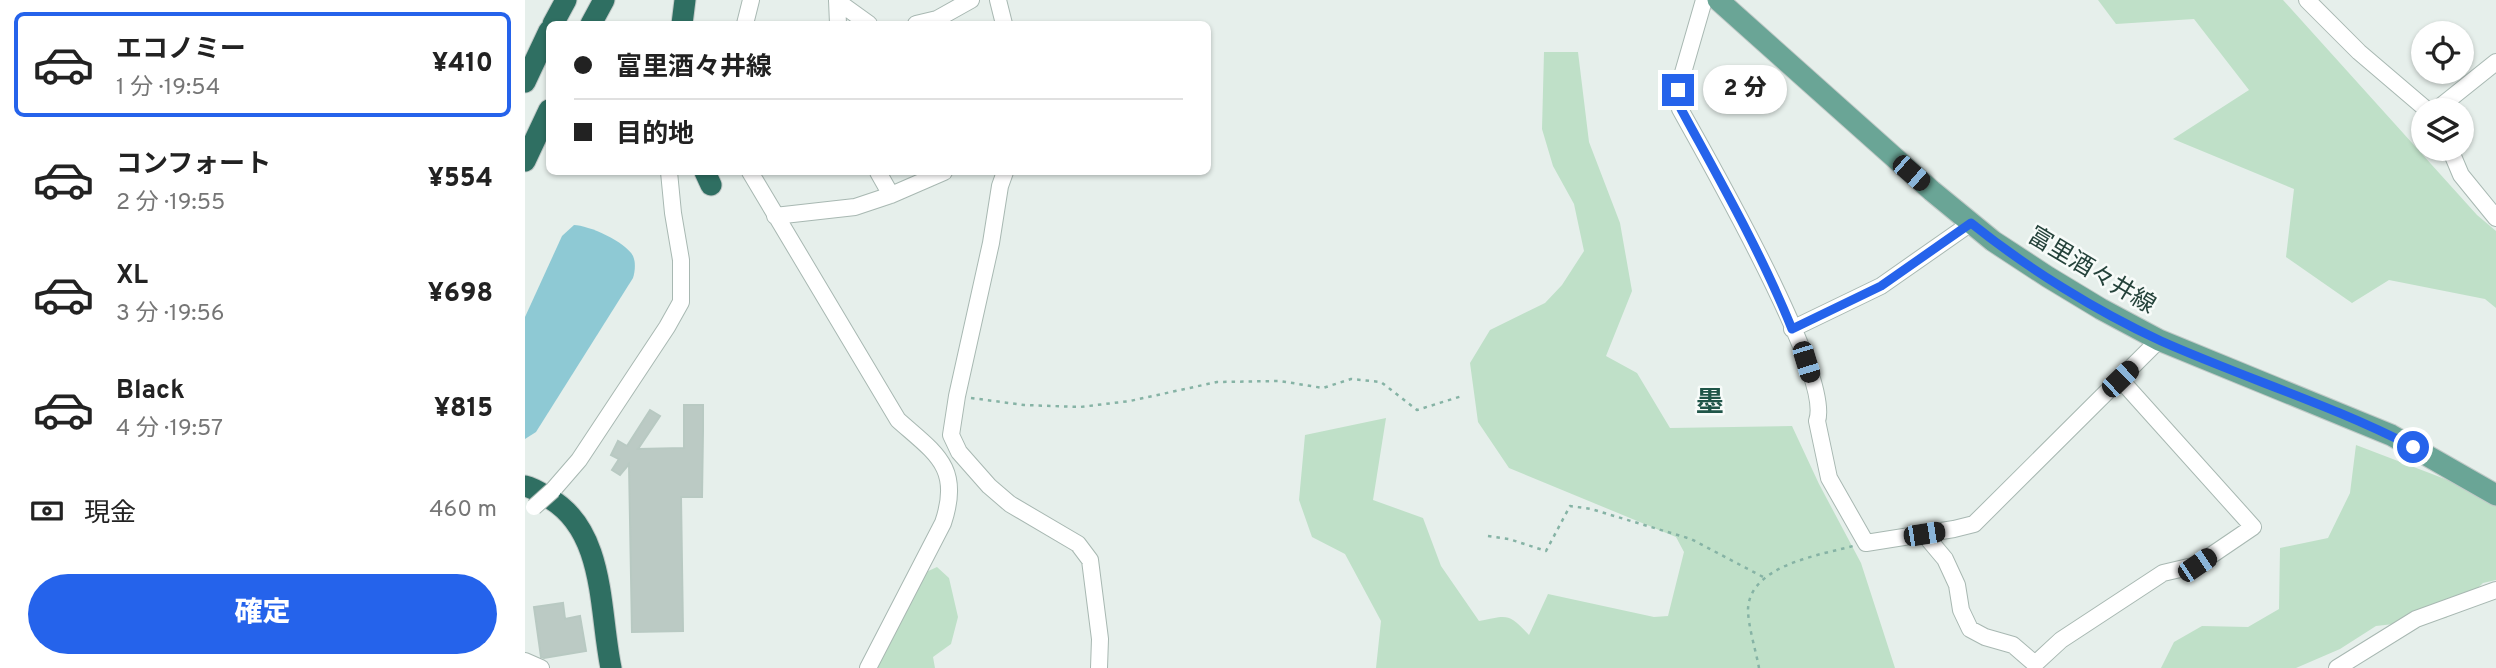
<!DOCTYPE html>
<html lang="ja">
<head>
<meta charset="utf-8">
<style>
  body { margin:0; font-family:Overpass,"Noto Sans JP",sans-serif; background:#f2f2f2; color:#222; height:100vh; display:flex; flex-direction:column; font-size:26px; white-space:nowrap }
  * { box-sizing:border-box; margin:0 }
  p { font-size:23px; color:#767676 }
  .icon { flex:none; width:38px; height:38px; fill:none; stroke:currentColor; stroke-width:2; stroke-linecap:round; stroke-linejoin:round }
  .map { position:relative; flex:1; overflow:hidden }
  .panel { display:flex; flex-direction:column; background:#fff; width:525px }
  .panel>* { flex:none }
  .banner { position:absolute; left:21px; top:21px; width:665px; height:154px; border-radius:10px; box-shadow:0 2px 5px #0004; display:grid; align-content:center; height:154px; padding:0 28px; background:#fff }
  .tools { position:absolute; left:1886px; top:21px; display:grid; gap:14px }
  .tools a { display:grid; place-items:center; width:63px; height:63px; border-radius:50%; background:#fff; box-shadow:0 2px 5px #0004; font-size:35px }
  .end { position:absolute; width:32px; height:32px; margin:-16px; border:9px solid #2563eb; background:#fff; box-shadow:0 0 0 4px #fff }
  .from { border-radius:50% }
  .bubble { position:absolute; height:49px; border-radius:24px; background:#fff; box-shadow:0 2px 5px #0004; font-size:23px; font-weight:800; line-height:49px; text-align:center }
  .car { position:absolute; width:21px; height:42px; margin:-21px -10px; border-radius:9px; box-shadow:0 0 5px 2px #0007; background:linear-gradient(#222 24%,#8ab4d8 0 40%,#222 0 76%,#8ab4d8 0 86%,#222 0) }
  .banner b { display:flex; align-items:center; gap:24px; height:66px; font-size:26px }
  .banner b+b { border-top:2px solid #e0e0e0 }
  .banner i { width:18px; height:18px; background:#222 }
  ul { padding:12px 0 0; list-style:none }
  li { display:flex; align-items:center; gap:21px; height:105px; margin:0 14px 10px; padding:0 14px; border:4px solid transparent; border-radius:10px }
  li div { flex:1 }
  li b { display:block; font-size:26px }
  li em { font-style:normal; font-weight:800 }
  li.on { border-color:#2563eb }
  li>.icon { width:63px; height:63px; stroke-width:1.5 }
  .pay { display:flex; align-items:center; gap:18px; height:77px; padding:0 28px; font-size:26px }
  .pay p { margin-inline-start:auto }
  .button { display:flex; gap:14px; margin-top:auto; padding:14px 28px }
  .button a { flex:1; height:80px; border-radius:42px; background:#2563eb; color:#fff; font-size:28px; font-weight:800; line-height:80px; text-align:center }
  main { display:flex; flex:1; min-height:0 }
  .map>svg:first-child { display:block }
</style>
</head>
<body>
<main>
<section class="panel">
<ul>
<li class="on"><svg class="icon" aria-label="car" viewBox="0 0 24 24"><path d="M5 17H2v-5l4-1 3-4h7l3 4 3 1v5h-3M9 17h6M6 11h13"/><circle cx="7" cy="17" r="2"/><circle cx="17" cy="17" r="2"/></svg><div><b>エコノミー</b><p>1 分 · 19:54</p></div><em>¥410</em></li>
<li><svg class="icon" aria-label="car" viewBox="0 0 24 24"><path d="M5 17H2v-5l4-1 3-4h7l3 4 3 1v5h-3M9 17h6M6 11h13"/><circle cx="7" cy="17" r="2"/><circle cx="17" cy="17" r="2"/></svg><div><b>コンフォート</b><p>2 分 · 19:55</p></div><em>¥554</em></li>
<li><svg class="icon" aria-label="car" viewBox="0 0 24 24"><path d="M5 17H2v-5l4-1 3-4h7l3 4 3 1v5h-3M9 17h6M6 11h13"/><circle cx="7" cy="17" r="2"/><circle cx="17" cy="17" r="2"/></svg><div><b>XL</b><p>3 分 · 19:56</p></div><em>¥698</em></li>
<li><svg class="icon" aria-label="car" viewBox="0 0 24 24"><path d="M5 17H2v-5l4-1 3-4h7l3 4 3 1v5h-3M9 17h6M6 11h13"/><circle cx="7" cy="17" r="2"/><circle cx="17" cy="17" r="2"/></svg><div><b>Black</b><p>4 分 · 19:57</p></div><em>¥815</em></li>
</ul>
<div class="pay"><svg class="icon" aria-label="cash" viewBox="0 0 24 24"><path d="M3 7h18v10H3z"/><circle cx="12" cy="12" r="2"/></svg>現金<p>460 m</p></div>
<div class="button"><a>確定</a></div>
</section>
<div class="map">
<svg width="1971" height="668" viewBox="0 0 1971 668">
  <rect width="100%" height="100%" fill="#e6efeb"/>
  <path fill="#bfe0c8" d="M1573 0H1758L1952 215 1971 231V308L1960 299 1864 280 1827 303 1761 257 1769 189 1648 139 1724 90 1669 19 1591 24Z
    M1019 52H1053L1064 142 1095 223 1107 291 1081 356 1112 373 1145 428 1267 426 1294 484 1336 563 1370 668H851L856 621 820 554 787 537 774 500 780 435 861 418 848 500 898 518 916 566 954 621C984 615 983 613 1004 635L1023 594 1129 617 1143 616 1159 552 1151 537 984 468 953 422 945 363 965 330 1020 303 1037 285 1059 251 1049 204 1028 166 1017 129Z
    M1831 445 1949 490H1971V580L1958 583 1921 618 1851 626 1815 649 1771 668H1636L1649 642 1677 626 1723 627 1754 609 1755 548 1803 538 1825 493Z
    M412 567 424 578 433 617 426 644 408 657 410 668H349L399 573Z"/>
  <path fill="#8ec9d4" d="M49 225C63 225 101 242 108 256 111 263 110 271 108 278L11 432 0 439V317L37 236Z"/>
  <path fill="#bbcac4" stroke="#b8c9c2" stroke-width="2" d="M159 405H178V431L177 497H156L158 631 107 632 104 464 95 475 87 470 94 459 86 455 93 441 102 446 125 410 135 416 113 449 159 448Z
    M38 603 40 619 55 616 61 651 19 658 16 657 9 607Z"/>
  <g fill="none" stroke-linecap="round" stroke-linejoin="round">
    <g stroke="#a8b8b2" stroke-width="18">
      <path id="minor" d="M312 0 313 24
        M473 0 479 24
        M1179 0 1153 90 1155 109C1182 158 1308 376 1292 421L1304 478 1341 543 1429 529 1449 524 1634 340
        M1782 0 1834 52 1902 110
        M312 1 344 24
        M220 24 226 0
        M391 24 412 19 446 0
        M1911 110 1971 62
        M1925 149 1936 175 1971 218
        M225 172 373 420C410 453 437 467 418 523L343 668
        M353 172 366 195
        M480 172 475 186 466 243 432 396 426 435 434 452 464 486 485 504 553 544 565 560 575 639 574 668
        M250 216 330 207 366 195 419 172
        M1267 329 1356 286 1446 223
        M28 490 54 460 142 327 156 302V260L148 213 144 172
        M1399 534 1420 559 1432 585 1436 610 1445 629 1460 637 1488 645 1510 664 1536 640 1638 573 1672 565 1728 527 1595 379
        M0 661 16 668
        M1812 668 1891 619 1971 590"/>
    </g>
    <g stroke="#c2cac8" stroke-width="23">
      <path id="primary" d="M1193 0 1407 191 1468 241 1523 277 1576 309 1634 340 1866 435 1971 495"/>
    </g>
    <g stroke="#c2cac8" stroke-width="23">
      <path id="motorway" d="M28 24 41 0
        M66 24 79 0
        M157 24 160 0
        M0 82 24 31
        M0 161 24 110
        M180 172 186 185
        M0 486C9 488 16 493 24 498 81 531 74 611 86 668"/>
    </g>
    <path stroke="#86b3a5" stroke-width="2.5" stroke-dasharray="3.5 5" stroke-linecap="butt" d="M446 398 499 405 555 407 605 401 692 382 755 381 798 388 826 379 856 382 892 410 937 396
      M963 536 984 539 1021 551 1045 506 1066 509 1166 539 1240 578
      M1234 668C1231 651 1223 626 1223 609 1225 565 1295 555 1328 546"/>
    <use href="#minor" stroke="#fff" stroke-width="16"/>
    <use href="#primary" stroke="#6aa596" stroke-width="21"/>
    <use href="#motorway" stroke="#2f6f62" stroke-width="21"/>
    <g stroke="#a8b8b2" stroke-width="18" stroke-linecap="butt">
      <path id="minor-bridge" d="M9 507 28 490"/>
    </g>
    <use href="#minor-bridge" stroke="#fff" stroke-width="16"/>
  </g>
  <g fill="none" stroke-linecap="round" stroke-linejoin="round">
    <path stroke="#2563eb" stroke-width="9" d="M1153 90 1156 109C1195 181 1236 252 1267 329L1356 286 1446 223C1502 268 1571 311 1636 341 1719 378 1807 405 1888 447"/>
  </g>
  <g text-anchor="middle" stroke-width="5" stroke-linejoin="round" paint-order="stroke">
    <g font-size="24" fill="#24423a" stroke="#f7fbf9">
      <text transform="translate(1567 270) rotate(31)" y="8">富里酒々井線</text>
    </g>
    <g font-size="28" font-weight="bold" fill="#1f5548" stroke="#f7fbf9">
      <text x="1185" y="411">墨</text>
    </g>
  </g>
</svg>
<div class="tools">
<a><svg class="icon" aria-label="locate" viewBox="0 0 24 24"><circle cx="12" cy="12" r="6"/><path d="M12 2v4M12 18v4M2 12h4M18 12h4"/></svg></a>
<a><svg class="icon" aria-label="layers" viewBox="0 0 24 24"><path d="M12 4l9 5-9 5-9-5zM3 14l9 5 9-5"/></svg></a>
</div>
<i class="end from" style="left:1888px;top:447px"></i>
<i class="end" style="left:1153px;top:90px"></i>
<div class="bubble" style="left:1178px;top:65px;width:84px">2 分</div>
<i class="car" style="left:1386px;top:173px;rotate:131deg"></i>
<i class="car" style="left:1281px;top:362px;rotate:163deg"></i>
<i class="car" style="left:1595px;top:379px;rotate:46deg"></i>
<i class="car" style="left:1399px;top:534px;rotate:81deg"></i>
<i class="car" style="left:1672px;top:565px;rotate:56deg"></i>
<div class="banner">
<b><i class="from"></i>富里酒々井線</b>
<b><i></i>目的地</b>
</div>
</div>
</main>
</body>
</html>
